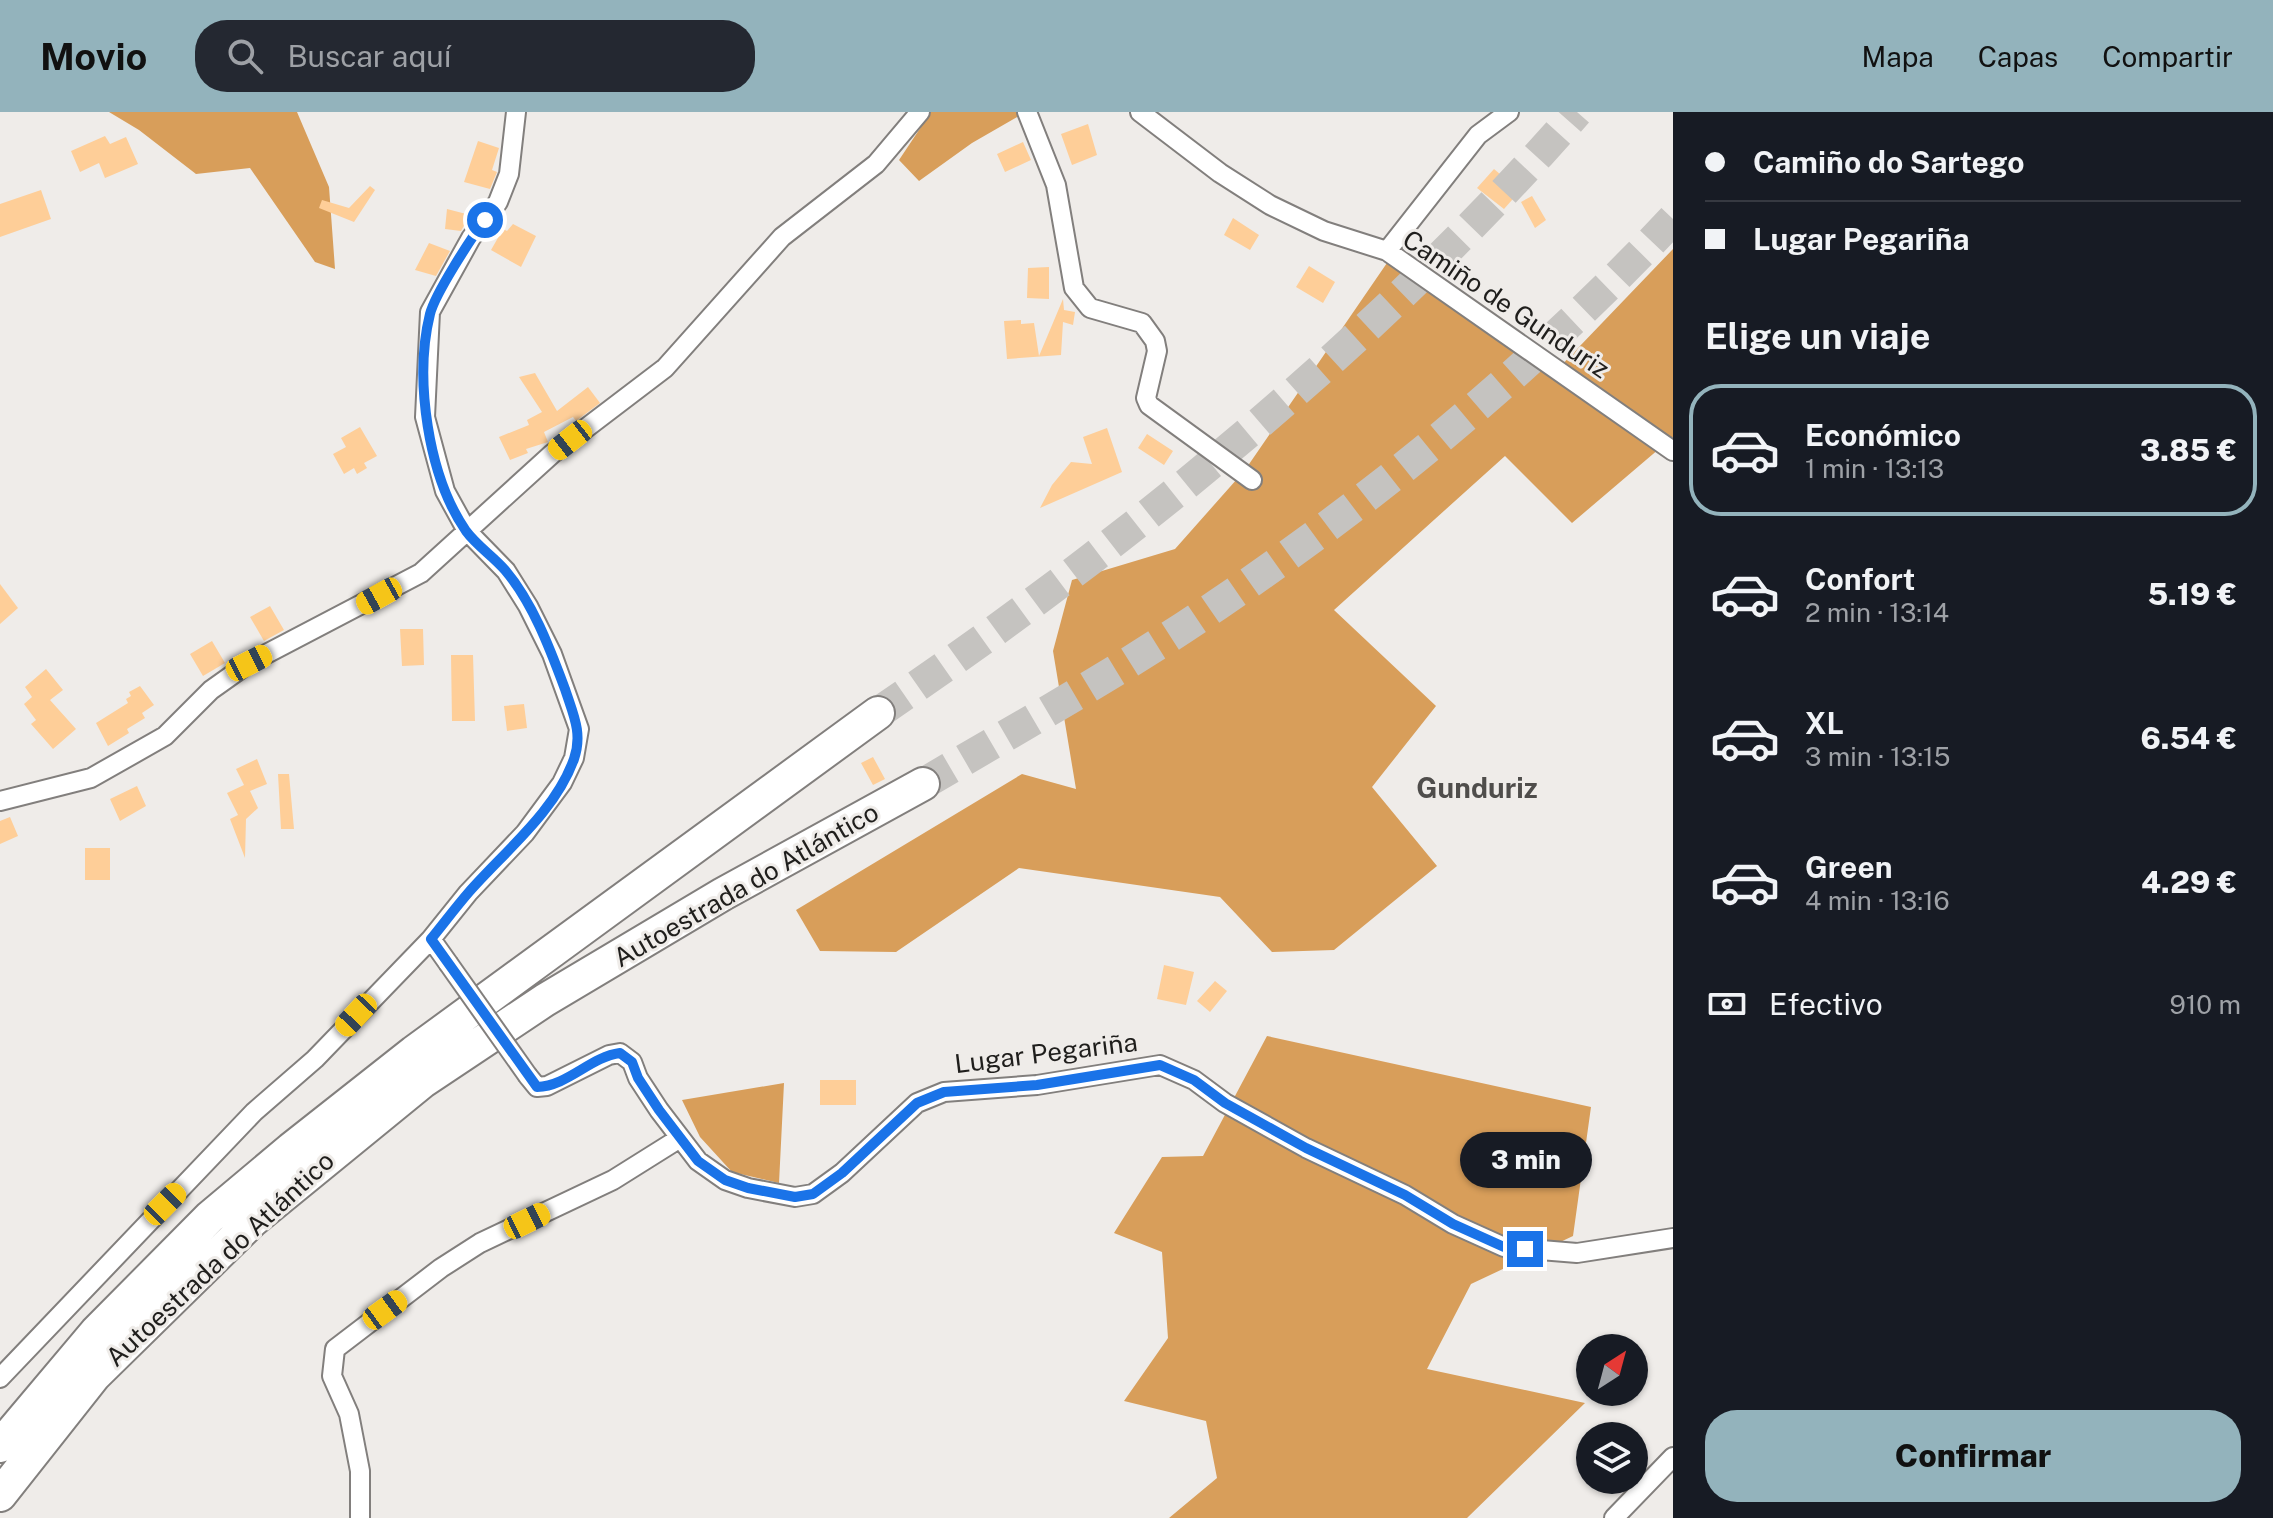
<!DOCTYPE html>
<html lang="es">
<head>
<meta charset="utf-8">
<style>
  body { margin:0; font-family:"Public Sans",sans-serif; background:#242831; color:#f1f3f6; height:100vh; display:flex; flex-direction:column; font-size:30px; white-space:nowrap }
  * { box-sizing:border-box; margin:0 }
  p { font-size:26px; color:#9ea1a6 }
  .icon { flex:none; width:44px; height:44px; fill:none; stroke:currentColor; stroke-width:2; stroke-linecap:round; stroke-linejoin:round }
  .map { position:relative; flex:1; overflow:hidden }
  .side { display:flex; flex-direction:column; background:#171b24; width:600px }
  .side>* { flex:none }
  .banner { display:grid; align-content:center; height:176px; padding:0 32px; background:#171b24 }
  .needle { width:52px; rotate:36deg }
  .tools { position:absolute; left:1576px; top:1222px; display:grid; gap:16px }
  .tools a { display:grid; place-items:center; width:72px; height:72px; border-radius:50%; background:#171b24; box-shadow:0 2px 6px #0004; font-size:40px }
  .end { position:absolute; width:36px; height:36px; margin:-18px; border:10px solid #1a73e8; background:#fff; box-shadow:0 0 0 4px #fff }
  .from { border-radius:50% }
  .bubble { position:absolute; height:56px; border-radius:28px; background:#171b24; box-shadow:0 2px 6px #0004; font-size:26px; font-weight:800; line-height:56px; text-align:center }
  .car { position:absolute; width:24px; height:48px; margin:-24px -12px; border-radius:10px; box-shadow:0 0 6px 2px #0007; background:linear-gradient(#f5c518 24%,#345 0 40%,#f5c518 0 76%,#345 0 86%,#f5c518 0) }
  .banner b { display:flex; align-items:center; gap:28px; height:76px; font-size:30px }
  .banner b+b { border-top:2px solid #363941 }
  .banner i { width:20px; height:20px; background:#f1f3f6 }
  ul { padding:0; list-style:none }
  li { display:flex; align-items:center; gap:24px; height:132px; margin:0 16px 12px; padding:0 16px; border:4px solid transparent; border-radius:32px }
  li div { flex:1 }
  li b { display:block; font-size:30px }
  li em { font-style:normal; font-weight:800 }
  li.active { border-color:#93b3bc }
  li>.icon { width:72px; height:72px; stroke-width:1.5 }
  h2 { padding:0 32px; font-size:36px; line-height:96px }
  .pay { display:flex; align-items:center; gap:20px; height:88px; padding:0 32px; font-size:30px }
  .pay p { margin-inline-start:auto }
  .cta { display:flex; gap:16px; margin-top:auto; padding:16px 32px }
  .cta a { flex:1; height:92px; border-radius:32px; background:#93b3bc; color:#111; font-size:32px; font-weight:800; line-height:92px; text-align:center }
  header { display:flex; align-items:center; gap:48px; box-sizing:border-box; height:112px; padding:0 40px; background:#93b3bc; color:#111 }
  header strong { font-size:38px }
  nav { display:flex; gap:44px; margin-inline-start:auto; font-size:28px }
  .search { width:560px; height:72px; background:#242831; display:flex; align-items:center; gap:20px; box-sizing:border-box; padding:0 28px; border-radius:32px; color:#9ea1a6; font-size:30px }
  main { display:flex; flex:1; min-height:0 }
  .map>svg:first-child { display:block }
</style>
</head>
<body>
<header>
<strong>Movio</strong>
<div class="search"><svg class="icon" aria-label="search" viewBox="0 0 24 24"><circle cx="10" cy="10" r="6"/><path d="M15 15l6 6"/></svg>Buscar aquí</div>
<nav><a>Mapa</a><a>Capas</a><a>Compartir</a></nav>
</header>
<main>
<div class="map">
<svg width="1673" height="1406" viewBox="0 0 1673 1406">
  <rect width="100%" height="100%" fill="#efece9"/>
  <path fill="#d89e5a" d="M109 0H297L329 75 335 157 315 150 250 56 196 62 139 18Z
    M931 0H1017L1019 4 972 31 919 69 899 48Z
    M1673 137V325L1572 411 1505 344 1334 498 1436 594 1372 675 1437 754 1334 838 1272 840 1220 785 1019 756 896 840 820 839 796 798 1022 662 1076 677 1053 539 1072 468 1175 437 1245 358 1389 148 1555 260Z
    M1267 924 1591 995 1573 1124 1471 1172 1427 1257 1585 1291 1467 1406H1169L1217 1366 1206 1309 1124 1289 1168 1226 1162 1140 1114 1121 1162 1045 1203 1044Z
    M784 971 779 1071 732 1060 700 1025 682 988Z"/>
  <path fill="#fece98" d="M1088 12 1097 43 1072 53 1061 22Z
    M105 24 110 32 126 25 138 52 105 66 99 51 80 60 71 39Z
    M478 29 499 36 492 58 497 60 490 77 464 70Z
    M1023 30 1031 48 1005 60 997 42Z
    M1494 57 1520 79 1504 97 1477 76Z
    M370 74 375 78 354 110 319 96 322 88 349 96Z
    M41 78 51 107 0 125V92Z
    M1532 84 1546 108 1535 116 1521 90Z
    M447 97 470 103 461 119 445 117Z
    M1233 106 1259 123 1250 138 1224 123Z
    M513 112 536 124 521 155 491 138 503 117 507 119Z
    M429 131 450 139 436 164 415 158Z
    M1309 154 1335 170 1323 191 1296 175Z
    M1049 155V187L1027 186 1028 156Z
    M1063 187 1064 198 1075 200 1073 213 1063 210 1061 243 1007 247 1004 209 1021 208V212L1034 211 1039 244Z
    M535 261 557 299 588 275 600 291 576 309 573 305 544 320 548 330 526 337 528 341 510 348 499 325 529 313 527 308 542 300 519 265Z
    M360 315 377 344 364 351 367 356 357 362 354 356 344 362 333 342 346 335 341 326Z
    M1107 316 1122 360 1040 396 1052 373 1071 350 1092 352 1083 325Z
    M1147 322 1173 339 1164 353 1138 336Z
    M0 472 18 496 0 512Z
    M270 494 284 518 264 529 250 505Z
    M400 517H423L424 553 402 554Z
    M212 529 225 551 203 564 190 542Z
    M451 543H473L475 609H452Z
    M46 557 63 578 50 588 76 617 53 637 31 612 36 608 24 592 32 585 25 575Z
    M140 574 154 593 142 601 145 606 127 617 129 621 108 634 96 611 128 591 126 587 131 584 129 580Z
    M524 592 527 616 507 619 504 594Z
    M873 645 885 667 873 673 861 651Z
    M257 647 267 672 250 679 258 696 246 707 245 746 230 707 238 703 227 681 244 673 236 657Z
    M278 662H289L294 717H281Z
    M137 674 146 694 120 709 110 687Z
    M10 705 18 724 0 732V709Z
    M85 736H110V768H85Z
    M1164 853 1194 860 1186 893 1157 887Z
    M1215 869 1227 879 1210 900 1197 889Z
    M820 968H856V993H820Z"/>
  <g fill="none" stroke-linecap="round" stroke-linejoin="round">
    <path stroke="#c5c3c0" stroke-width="32" stroke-dasharray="32 16" stroke-linecap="butt" d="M878 601C1132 427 1374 231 1577 0
      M923 672C1021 614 1123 558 1217 493 1382 381 1536 253 1673 107"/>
    <g stroke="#827f7d" stroke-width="22">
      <path id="minor" d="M1027 0 1056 73 1074 176 1090 196 1142 211 1155 229 1157 239 1146 286 1149 293 1252 368
        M1140 0 1220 61 1270 93 1324 119 1387 139 1673 339
        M1387 139 1478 23 1509 0
        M0 689 91 666 165 624 211 578 249 551 421 461 552 342 665 256 782 125 876 52 920 0
        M448 851 431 827 468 781 525 721 562 671 574 646 579 617 552 542 528 494 506 459 467 419 445 379 425 305 430 200 471 126 498 90 509 62 516 0
        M528 964 537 975 547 974 609 943 620 941 632 950 638 966 659 998 698 1049 725 1068 748 1076 795 1085 813 1082 842 1061 917 991 944 980 1037 973 1160 953 1194 968 1225 991 1306 1036 1405 1083 1453 1112 1504 1135 1577 1141 1673 1126
        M0 1266 254 1000 315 947 431 827
        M360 1406V1359L349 1302 332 1264 335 1237 441 1156 480 1131 613 1068 680 1026
        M1614 1406 1673 1345"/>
    </g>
    <g stroke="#827f7d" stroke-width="36">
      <path id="motorway" d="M0 1334 96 1220 210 1105 291 1037 414 940 878 601
        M0 1383 94 1264 253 1108 422 970 545 888 723 782 923 672"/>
    </g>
    <use href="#minor" stroke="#fff" stroke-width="18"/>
    <use href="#motorway" stroke="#fff" stroke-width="32"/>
    <g stroke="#827f7d" stroke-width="22" stroke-linecap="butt">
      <path id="minor-bridge" d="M448 851 528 964"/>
    </g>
    <use href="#minor-bridge" stroke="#fff" stroke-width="18"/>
  </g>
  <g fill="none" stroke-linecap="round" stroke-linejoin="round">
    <path stroke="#1a73e8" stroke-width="10" d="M485 108C471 126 435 182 430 202 414 267 428 364 466 419 477 434 493 444 505 458 533 491 550 537 565 577 573 602 583 621 574 647 555 700 505 739 469 780 456 795 444 811 431 827L537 975C568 974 590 945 620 941L632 950 638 966 659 998 698 1049 725 1068 748 1076 795 1085 813 1082 842 1061 917 991 944 980 1037 973 1160 953 1194 968 1225 991 1306 1036 1405 1083 1453 1112 1504 1135 1525 1137"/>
  </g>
  <g text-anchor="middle" stroke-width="6" stroke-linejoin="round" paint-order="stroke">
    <g font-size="26" fill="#1f1e1c" stroke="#efece9">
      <text transform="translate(1506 192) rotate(34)" y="9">Camiño de Gunduriz</text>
      <text transform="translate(746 773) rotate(-30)" y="9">Autoestrada do Atlántico</text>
      <text transform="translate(1046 941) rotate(-7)" y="9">Lugar Pegariña</text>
      <text transform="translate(220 1147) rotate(-43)" y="9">Autoestrada do Atlántico</text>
    </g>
    <g font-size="28" font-weight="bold" fill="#4f4d4b" stroke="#efece9">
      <text x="1477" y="686">Gunduriz</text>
    </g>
  </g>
</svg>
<div class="tools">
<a><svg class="needle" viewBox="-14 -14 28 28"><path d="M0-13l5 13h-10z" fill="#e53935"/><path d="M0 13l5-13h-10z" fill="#9ea1a6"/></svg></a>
<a><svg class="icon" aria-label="layers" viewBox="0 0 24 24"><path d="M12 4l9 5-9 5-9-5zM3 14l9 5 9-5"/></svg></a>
</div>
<i class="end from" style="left:485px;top:108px"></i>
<i class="end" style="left:1525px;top:1137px"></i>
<div class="bubble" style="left:1460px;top:1020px;width:132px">3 min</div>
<i class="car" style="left:570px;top:328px;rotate:232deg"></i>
<i class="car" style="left:379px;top:484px;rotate:241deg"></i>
<i class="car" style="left:249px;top:551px;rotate:63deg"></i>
<i class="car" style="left:356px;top:903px;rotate:223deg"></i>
<i class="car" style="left:165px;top:1092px;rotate:45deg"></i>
<i class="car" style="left:527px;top:1109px;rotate:64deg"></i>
<i class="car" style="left:385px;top:1198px;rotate:54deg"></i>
</div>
<section class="side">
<div class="banner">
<b><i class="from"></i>Camiño do Sartego</b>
<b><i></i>Lugar Pegariña</b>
</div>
<h2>Elige un viaje</h2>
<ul>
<li class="active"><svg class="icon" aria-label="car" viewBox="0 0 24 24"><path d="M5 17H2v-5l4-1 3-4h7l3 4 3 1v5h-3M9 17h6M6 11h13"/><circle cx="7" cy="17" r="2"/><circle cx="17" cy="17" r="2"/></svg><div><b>Económico</b><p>1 min · 13:13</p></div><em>3.85 €</em></li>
<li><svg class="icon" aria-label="car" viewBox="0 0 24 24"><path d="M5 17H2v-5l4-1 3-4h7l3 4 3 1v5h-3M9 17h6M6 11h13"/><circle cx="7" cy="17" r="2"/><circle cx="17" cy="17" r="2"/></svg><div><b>Confort</b><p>2 min · 13:14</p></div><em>5.19 €</em></li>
<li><svg class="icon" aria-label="car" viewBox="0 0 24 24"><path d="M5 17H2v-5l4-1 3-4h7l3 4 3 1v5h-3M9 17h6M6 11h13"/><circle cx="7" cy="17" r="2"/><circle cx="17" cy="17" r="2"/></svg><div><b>XL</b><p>3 min · 13:15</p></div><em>6.54 €</em></li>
<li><svg class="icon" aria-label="car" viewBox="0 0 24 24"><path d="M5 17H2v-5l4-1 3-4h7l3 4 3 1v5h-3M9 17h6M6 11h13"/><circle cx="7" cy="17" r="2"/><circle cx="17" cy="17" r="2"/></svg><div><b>Green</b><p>4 min · 13:16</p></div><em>4.29 €</em></li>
</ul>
<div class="pay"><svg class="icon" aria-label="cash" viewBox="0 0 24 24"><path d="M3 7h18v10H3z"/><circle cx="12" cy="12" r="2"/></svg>Efectivo<p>910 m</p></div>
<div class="cta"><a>Confirmar</a></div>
</section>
</main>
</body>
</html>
